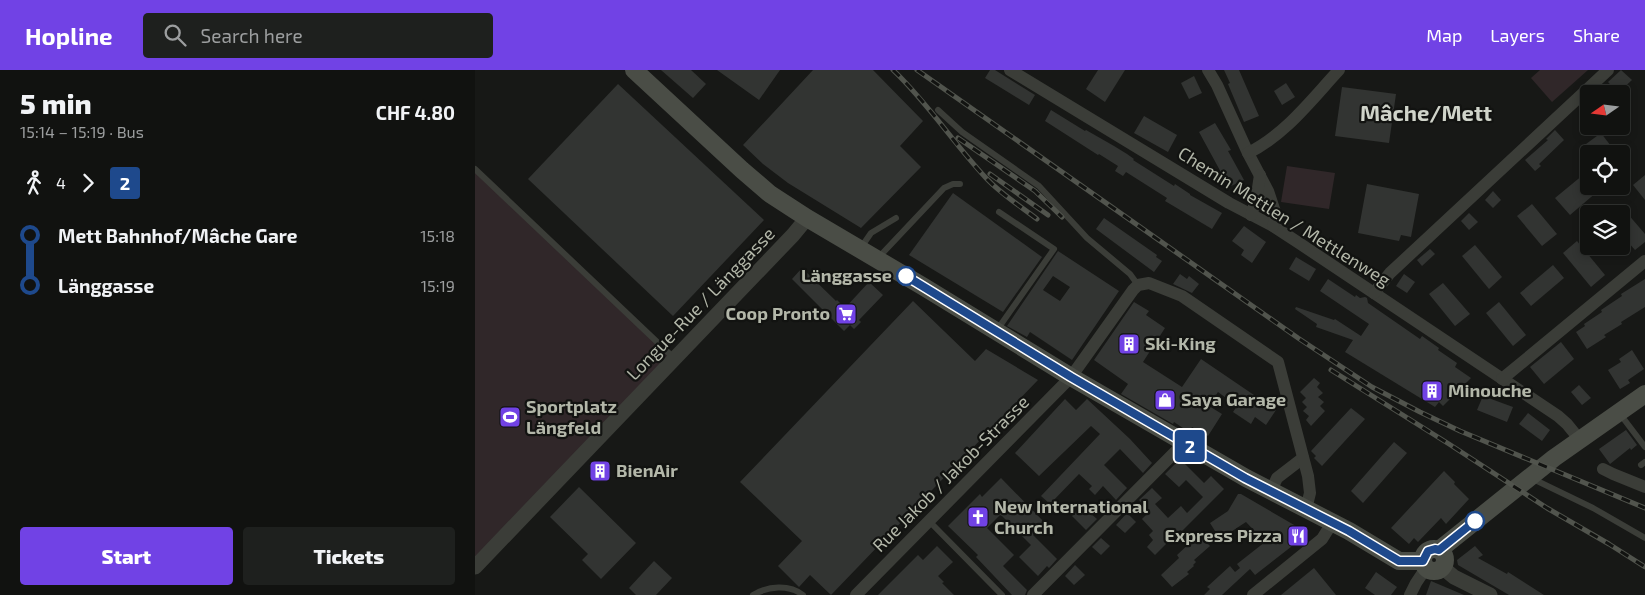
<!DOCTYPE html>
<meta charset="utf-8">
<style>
:root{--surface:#111210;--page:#1e201e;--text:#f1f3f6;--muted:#9c9e9f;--line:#303230;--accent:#7142e5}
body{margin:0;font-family:"Exo 2",sans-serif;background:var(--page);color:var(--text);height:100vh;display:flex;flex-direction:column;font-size:19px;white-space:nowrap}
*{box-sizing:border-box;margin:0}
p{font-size:16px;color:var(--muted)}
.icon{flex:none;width:28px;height:28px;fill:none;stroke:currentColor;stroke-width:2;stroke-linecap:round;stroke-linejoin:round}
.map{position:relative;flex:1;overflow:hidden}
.side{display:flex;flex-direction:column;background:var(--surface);width:475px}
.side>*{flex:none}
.badge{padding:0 10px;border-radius:4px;font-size:18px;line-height:32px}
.needle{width:32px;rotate:256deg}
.tools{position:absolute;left:1105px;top:15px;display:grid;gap:10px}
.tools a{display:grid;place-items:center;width:50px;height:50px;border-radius:5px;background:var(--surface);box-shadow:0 2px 8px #0003,0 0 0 1px var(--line);font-size:25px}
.map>.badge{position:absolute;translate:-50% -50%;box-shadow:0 0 0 2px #fff}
.legs{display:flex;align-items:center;gap:8px;height:55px;padding:0 20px;font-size:16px}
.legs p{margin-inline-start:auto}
.head{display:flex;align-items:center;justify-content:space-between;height:85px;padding:0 20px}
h1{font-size:28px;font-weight:800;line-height:38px}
.action{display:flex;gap:10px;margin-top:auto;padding:10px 20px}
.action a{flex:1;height:58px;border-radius:5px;background:var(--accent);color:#fff;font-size:20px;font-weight:800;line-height:58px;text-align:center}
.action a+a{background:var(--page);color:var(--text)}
ul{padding:0 20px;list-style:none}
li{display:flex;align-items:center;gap:18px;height:50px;font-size:19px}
li i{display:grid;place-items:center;width:8px;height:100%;margin:0 6px;background:currentColor}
li i::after{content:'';width:12px;height:12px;margin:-6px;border:4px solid;border-radius:50%;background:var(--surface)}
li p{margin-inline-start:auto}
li:first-child i{background:linear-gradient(#0000 50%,currentColor 0)}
li:last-child i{background:linear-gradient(currentColor 50%,#0000 0)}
header{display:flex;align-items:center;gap:30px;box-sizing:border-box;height:70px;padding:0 25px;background:var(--accent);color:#fff}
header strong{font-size:24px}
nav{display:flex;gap:28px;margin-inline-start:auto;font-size:18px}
.search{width:350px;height:45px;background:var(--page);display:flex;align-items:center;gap:12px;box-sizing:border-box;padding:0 18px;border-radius:5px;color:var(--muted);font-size:19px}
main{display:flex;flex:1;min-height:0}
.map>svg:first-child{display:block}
</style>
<header>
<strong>Hopline</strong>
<div class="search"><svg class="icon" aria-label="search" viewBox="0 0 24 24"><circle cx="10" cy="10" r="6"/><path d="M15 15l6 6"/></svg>Search here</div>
<nav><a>Map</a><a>Layers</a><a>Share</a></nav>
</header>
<main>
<section class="side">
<div class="head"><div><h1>5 min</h1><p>15:14 – 15:19 · Bus</p></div><b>CHF 4.80</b></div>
<div class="legs"><svg class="icon" aria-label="walk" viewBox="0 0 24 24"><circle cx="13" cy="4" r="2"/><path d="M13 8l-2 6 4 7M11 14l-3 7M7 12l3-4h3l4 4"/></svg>4<svg class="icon" aria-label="forward" viewBox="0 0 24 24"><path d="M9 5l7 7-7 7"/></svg><b class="badge" style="background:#1e498c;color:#fff">2</b></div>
<ul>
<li><i style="color:#1e498c"></i><b>Mett Bahnhof/Mâche Gare</b><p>15:18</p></li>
<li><i style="color:#1e498c"></i><b>Länggasse</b><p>15:19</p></li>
</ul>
<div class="action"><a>Start</a><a>Tickets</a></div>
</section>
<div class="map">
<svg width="1170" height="525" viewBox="0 0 1170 525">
<rect width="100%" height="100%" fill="#171816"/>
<!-- green -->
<g fill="#302729">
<path d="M1065 0H1113L1077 32 1056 8Z"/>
<path d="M812 96 860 103 854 139 806 132Z"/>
<path d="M0 99 199 288 0 497Z"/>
</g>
<!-- building -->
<g fill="#323432" fill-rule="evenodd">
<path d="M186 0H216L231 14 218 28Z"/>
<path d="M242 0H305L284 30Z"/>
<path d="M338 0H398L448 51 425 76 446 97 386 158 313 113 288 94 268 75Z"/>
<path d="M515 0H520L560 25 554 35 510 8Z"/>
<path d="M623 0H650L630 32 611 19Z"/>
<path d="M749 0H764L784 46 769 52 753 14 755 13Z"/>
<path d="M1146 0 1157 10 1143 23 1133 12Z"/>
<path d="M719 6 727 23 714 29 706 13Z"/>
<path d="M811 13 820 27 807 35 799 21Z"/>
<path d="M143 14 289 150 198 246 53 109Z"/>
<path d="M867 17 921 24 914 73 860 66Z"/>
<path d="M576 40 610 61 611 60 639 76 652 84 659 89 658 90 699 116 700 114 715 124V125L747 143 737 159 690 131 692 128 651 102 648 106 640 101 643 96 624 84 623 85 570 51Z"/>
<path d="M669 46 702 65 693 82 659 63Z"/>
<path d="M740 53 756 80 753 81 769 110 754 117 724 62Z"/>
<path d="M1080 60 1089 70 1064 94 1066 96 1060 101 1050 90 1073 70 1071 69Z"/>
<path d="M1126 63 1142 84H1119L1111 74Z"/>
<path d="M1114 100V116H1129L1095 145 1080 128Z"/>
<path d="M1170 105V130L1158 115Z"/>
<path d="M892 114 944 124 936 167 926 165 924 171 883 163Z"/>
<path d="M1018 121 1026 130 1018 138 1010 130Z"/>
<path d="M478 123 567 187 528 242 434 185Z"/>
<path d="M1057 134 1082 164 1067 176 1042 146Z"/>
<path d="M1146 136 1170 164V172L1160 180 1146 164Z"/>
<path d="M994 143 1003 152 994 160 986 151Z"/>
<path d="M629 148 682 185 681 187 687 191 679 202 621 159Z"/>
<path d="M769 156 791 172 777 193 766 185 769 180 757 171Z"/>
<path d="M1102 171 1130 205 1116 217 1088 183Z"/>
<path d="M1000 175 1027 207 1014 219 987 186Z"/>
<path d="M955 179 960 184 947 196 942 190Z"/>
<path d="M583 181 644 221 597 290 555 262 552 267 532 256ZM578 206 595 217 585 231 568 220Z"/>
<path d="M821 187 841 199 834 211 814 199Z"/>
<path d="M1078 195 1089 208 1056 236 1045 223Z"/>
<path d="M327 198 361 231 362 230 370 238 394 212 408 225 384 250 386 252 379 259 375 255 369 261 317 209Z"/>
<path d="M705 204 712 209 714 206 724 214 717 223 698 214Z"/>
<path d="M929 204 940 212 932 223 921 216Z"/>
<path d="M853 209 880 227 881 225 885 228 890 227 892 228 893 233 945 269 947 266 964 278 963 280 982 293 980 297 996 308 968 336 964 332 960 337 870 282 878 270 841 257 842 254 820 239 821 237 859 250 860 249 886 266 894 254 845 221Z"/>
<path d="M1170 209V237L1146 252 1147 254 1129 265 1131 267 1112 279 1101 262 1110 256 1109 254 1127 242 1126 240 1147 226 1146 224Z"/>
<path d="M968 213 995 244 980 256 954 224Z"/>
<path d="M438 231 500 291 511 279 563 310 356 525 335 505 324 517 303 496 327 471 265 412Z"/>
<path d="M659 232 674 241 671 245 690 258 668 292 707 317 726 289 801 340 791 355 780 347 776 354 758 342 762 336 743 322 734 336 747 344 733 366 717 357 714 362 699 352 698 354 646 324 653 314 619 290Z"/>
<path d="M1024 232 1051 265 1038 276 1011 243Z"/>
<path d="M1086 272 1099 289 1069 314 1055 297Z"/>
<path d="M1157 280 1169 299 1153 310 1155 313 1145 319 1133 300 1146 292 1144 289Z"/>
<path d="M839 308 845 313 842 317 848 323 843 327 849 332 845 336 850 341 836 356 831 350 834 346 828 341 832 337 827 332 831 328 825 322Z"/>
<path d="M1104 315 1116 328 1107 335 1096 322Z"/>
<path d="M1008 326 1038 337 1032 352 1002 340Z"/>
<path d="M590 329 601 340 612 329 655 369 677 393 668 403 645 379 629 395 652 418 641 430 628 416 620 425 614 419 617 416 604 404 575 434 566 426 625 364 616 356 564 406 540 383Z"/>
<path d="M876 338 890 349 847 396 839 388 841 386 836 381Z"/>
<path d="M1053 343 1075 360 1067 371 1044 354Z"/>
<path d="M1151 360 1162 375 1156 380 1155 378 1135 394 1124 379Z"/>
<path d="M919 372 932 383 888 433 876 421Z"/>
<path d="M705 389 729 413 736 406 749 419 707 461 705 460 680 485 672 477 678 470 674 465 678 461 667 449 675 441 664 430 677 418 687 428 680 434 693 448 706 436 712 443 728 427 711 410 704 417 690 404Z"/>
<path d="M969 401 980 412 979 414 994 429 971 454 966 448 943 472 939 468 934 474 916 458Z"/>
<path d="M526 408 570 453 558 465 582 489 574 498 572 496 563 506 544 487 556 475 527 446 525 445 512 458 539 485 528 496 552 520 550 525H537L501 487 503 485 473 456 505 424 507 427Z"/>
<path d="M104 417 161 473 126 509 107 490 113 484 75 447Z"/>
<path d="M763 424H766L833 463 825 476 821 473 780 505 775 499 747 525H729L735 519 732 517 755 496 760 502 765 498 762 494 790 472 771 452 745 469 735 453 753 441Z"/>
<path d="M607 436 622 449 611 460 597 446Z"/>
<path d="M652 443 661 452 650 463 641 455Z"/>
<path d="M722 462 735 476 719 490 721 492 718 495 719 496 712 502 714 504 697 517 686 505 704 488 702 485 716 472 713 468Z"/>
<path d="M626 468 635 476 626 485 617 477Z"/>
<path d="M462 476 478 492 463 506 469 512 467 513 479 525H403L443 485 448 490Z"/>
<path d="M1000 476 1008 485 1003 488 1032 504 1033 502 1069 525H1034L983 495 982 490Z"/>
<path d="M179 491 197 508 181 525H161L154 518Z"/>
<path d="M600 495 610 505 599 515 590 506Z"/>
<path d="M839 498 861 525H806Z"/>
<path d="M901 502 922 517 916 525H900L890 518Z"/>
<path d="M956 511 989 525H951Z"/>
</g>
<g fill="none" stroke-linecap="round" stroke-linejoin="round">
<!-- service -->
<g stroke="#3b3d38" stroke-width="6">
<path d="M463 40 487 62 564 116 612 168 655 204 663 215"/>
<path d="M0 99 199 288"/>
<path d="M385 179 396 163 421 148"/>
<path d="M403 188 469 118 478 114H485"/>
<path d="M522 260 579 179 524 142"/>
<path d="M1145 344 1170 377"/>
<path d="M1166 395 1170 392"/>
<path d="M1058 409 1118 438 1170 468"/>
<path d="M455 452 527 525"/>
<path d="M278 525C293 516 314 514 328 525"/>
</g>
<!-- minor -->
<g stroke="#3b3d38" stroke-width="12">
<path d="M535 0 754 133 798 156 824 173 1083 346 1092 354 1105 370"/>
<path d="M733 0 742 15 773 83 793 121 801 145 798 156"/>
<path d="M773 83C810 65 837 29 864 0"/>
<path d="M776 145 781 131 785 105"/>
<path d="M899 223 915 203 1133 0"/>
<path d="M1027 309 1170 191"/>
<path d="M1128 399 1138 404 1170 417"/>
<path d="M796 421 802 408 828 388"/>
<path d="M381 525 596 307 658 220 663 215 674 213 707 226 803 292 833 406 835 423 831 439"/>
<path d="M558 525 709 373"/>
<path d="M778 525 847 469 857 453"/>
<path d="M935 525 941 513 951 498"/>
</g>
<!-- tertiary -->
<g stroke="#3b3d38" stroke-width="15">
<path d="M0 497 318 165 332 148"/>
<path d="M967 497 979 507 1015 525"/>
</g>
<!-- secondary -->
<g stroke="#4a4d46" stroke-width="18">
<path d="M159 0 267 100 295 124 332 148 449 217 596 307 771 408 874 461 924 491H948"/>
<circle cx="959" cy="490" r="11"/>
<path d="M964 480 1079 388 1170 324"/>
</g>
<!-- rail casing -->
<g stroke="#51544d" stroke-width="5">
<g id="rail">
<path d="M418 0C453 33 479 74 511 108 526 124 545 136 562 149"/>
<path d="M442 0 823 268 897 317 945 342 985 361 1170 438"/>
<path d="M483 68 560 121 587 147"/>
<path d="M515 104 573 145"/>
<path d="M856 300 974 374 1072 438 1134 474 1170 497"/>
</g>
</g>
<!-- rail -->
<use href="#rail" stroke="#121311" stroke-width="3" stroke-dasharray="9" stroke-linecap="butt"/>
</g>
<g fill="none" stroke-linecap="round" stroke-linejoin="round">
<!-- line-1 casing -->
<g stroke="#fff" stroke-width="11">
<path id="line-1" d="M431 206 596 307 770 408 874 461 924 491H948L953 481 960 479 964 480 1000 451"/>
</g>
<!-- line-1 -->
<use href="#line-1" stroke="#1e498c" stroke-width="8"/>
</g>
<!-- icons -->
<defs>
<g id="supermarket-square" transform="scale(1.125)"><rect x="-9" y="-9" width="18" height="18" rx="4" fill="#7142e5" stroke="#121311"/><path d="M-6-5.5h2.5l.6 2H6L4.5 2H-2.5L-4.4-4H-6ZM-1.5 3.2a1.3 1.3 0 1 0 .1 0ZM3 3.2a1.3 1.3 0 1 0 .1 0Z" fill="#fff"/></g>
<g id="building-square" transform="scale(1.125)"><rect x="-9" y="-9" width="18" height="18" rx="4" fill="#7142e5" stroke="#121311"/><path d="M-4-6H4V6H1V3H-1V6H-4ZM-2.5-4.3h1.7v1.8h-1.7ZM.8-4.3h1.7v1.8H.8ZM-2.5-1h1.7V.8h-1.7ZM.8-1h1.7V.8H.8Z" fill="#fff"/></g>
<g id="shop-square" transform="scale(1.125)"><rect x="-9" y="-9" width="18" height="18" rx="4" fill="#7142e5" stroke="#121311"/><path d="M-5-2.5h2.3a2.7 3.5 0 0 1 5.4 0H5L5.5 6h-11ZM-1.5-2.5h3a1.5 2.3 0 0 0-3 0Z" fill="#fff"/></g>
<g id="stadium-square" transform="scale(1.125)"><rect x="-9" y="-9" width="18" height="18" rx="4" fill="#7142e5" stroke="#121311"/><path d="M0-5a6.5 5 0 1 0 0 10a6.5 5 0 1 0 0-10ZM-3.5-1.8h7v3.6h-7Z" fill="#fff"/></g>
<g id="church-square" transform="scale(1.125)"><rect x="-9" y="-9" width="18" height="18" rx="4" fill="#7142e5" stroke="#121311"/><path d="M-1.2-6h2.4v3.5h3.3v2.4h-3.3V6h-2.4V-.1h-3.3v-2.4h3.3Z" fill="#fff"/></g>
<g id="restaurant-square" transform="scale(1.125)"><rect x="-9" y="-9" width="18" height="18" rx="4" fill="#7142e5" stroke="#121311"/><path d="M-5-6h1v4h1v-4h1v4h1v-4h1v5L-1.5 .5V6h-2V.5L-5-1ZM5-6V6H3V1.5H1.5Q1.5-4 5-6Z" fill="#fff"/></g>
</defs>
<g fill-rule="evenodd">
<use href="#supermarket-square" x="371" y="244"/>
<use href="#building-square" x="654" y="274"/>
<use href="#building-square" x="957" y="321"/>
<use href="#shop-square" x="690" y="330"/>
<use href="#stadium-square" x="35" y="347"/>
<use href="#building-square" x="125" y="401"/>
<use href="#church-square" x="503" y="447"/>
<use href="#restaurant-square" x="823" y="466"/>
</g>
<!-- markers -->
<g fill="#fff" stroke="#1e498c" stroke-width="2.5">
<circle cx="431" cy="206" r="9"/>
<circle cx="1000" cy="451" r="9"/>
</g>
<g text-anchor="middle" stroke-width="4.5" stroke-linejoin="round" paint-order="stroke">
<!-- street labels -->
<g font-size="18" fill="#b3b7a9" stroke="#121311">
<text transform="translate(809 147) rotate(32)" y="6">Chemin Mettlen / Mettlenweg</text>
<text transform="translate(226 234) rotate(-46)" y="6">Longue-Rue / Länggasse</text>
<text transform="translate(476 404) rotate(-45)" y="6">Rue Jakob / Jakob-Strasse</text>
</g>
<!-- stop labels -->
<g font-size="18" font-weight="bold" fill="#b3b7a9" stroke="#121311" text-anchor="end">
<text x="417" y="212">Länggasse</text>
</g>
<!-- poi labels -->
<g font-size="18" font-weight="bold" fill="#b3b7a9" stroke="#121311" text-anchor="start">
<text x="355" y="250" text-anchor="end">Coop Pronto</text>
<text x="670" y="280">Ski-King</text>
<text x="973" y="327">Minouche</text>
<text x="706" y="336">Saya Garage</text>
<text x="51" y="343">Sportplatz<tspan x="51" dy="21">Längfeld</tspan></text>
<text x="141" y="407">BienAir</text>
<text x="519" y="443">New International<tspan x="519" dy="21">Church</tspan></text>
<text x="807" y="472" text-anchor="end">Express Pizza</text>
</g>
<!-- district labels -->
<g font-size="22" font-weight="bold" fill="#d0d4ca" stroke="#121311">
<text x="951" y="51">Mâche/Mett</text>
</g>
</g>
</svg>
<div class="tools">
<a><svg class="needle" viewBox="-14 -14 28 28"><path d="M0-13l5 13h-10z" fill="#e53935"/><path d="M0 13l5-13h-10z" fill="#9c9e9f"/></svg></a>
<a><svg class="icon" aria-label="locate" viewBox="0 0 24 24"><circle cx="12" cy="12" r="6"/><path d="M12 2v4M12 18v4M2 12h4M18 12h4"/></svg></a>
<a><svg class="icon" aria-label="layers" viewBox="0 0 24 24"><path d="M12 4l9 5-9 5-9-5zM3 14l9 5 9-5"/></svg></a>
</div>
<b class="badge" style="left:715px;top:376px;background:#1e498c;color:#fff">2</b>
</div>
</main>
